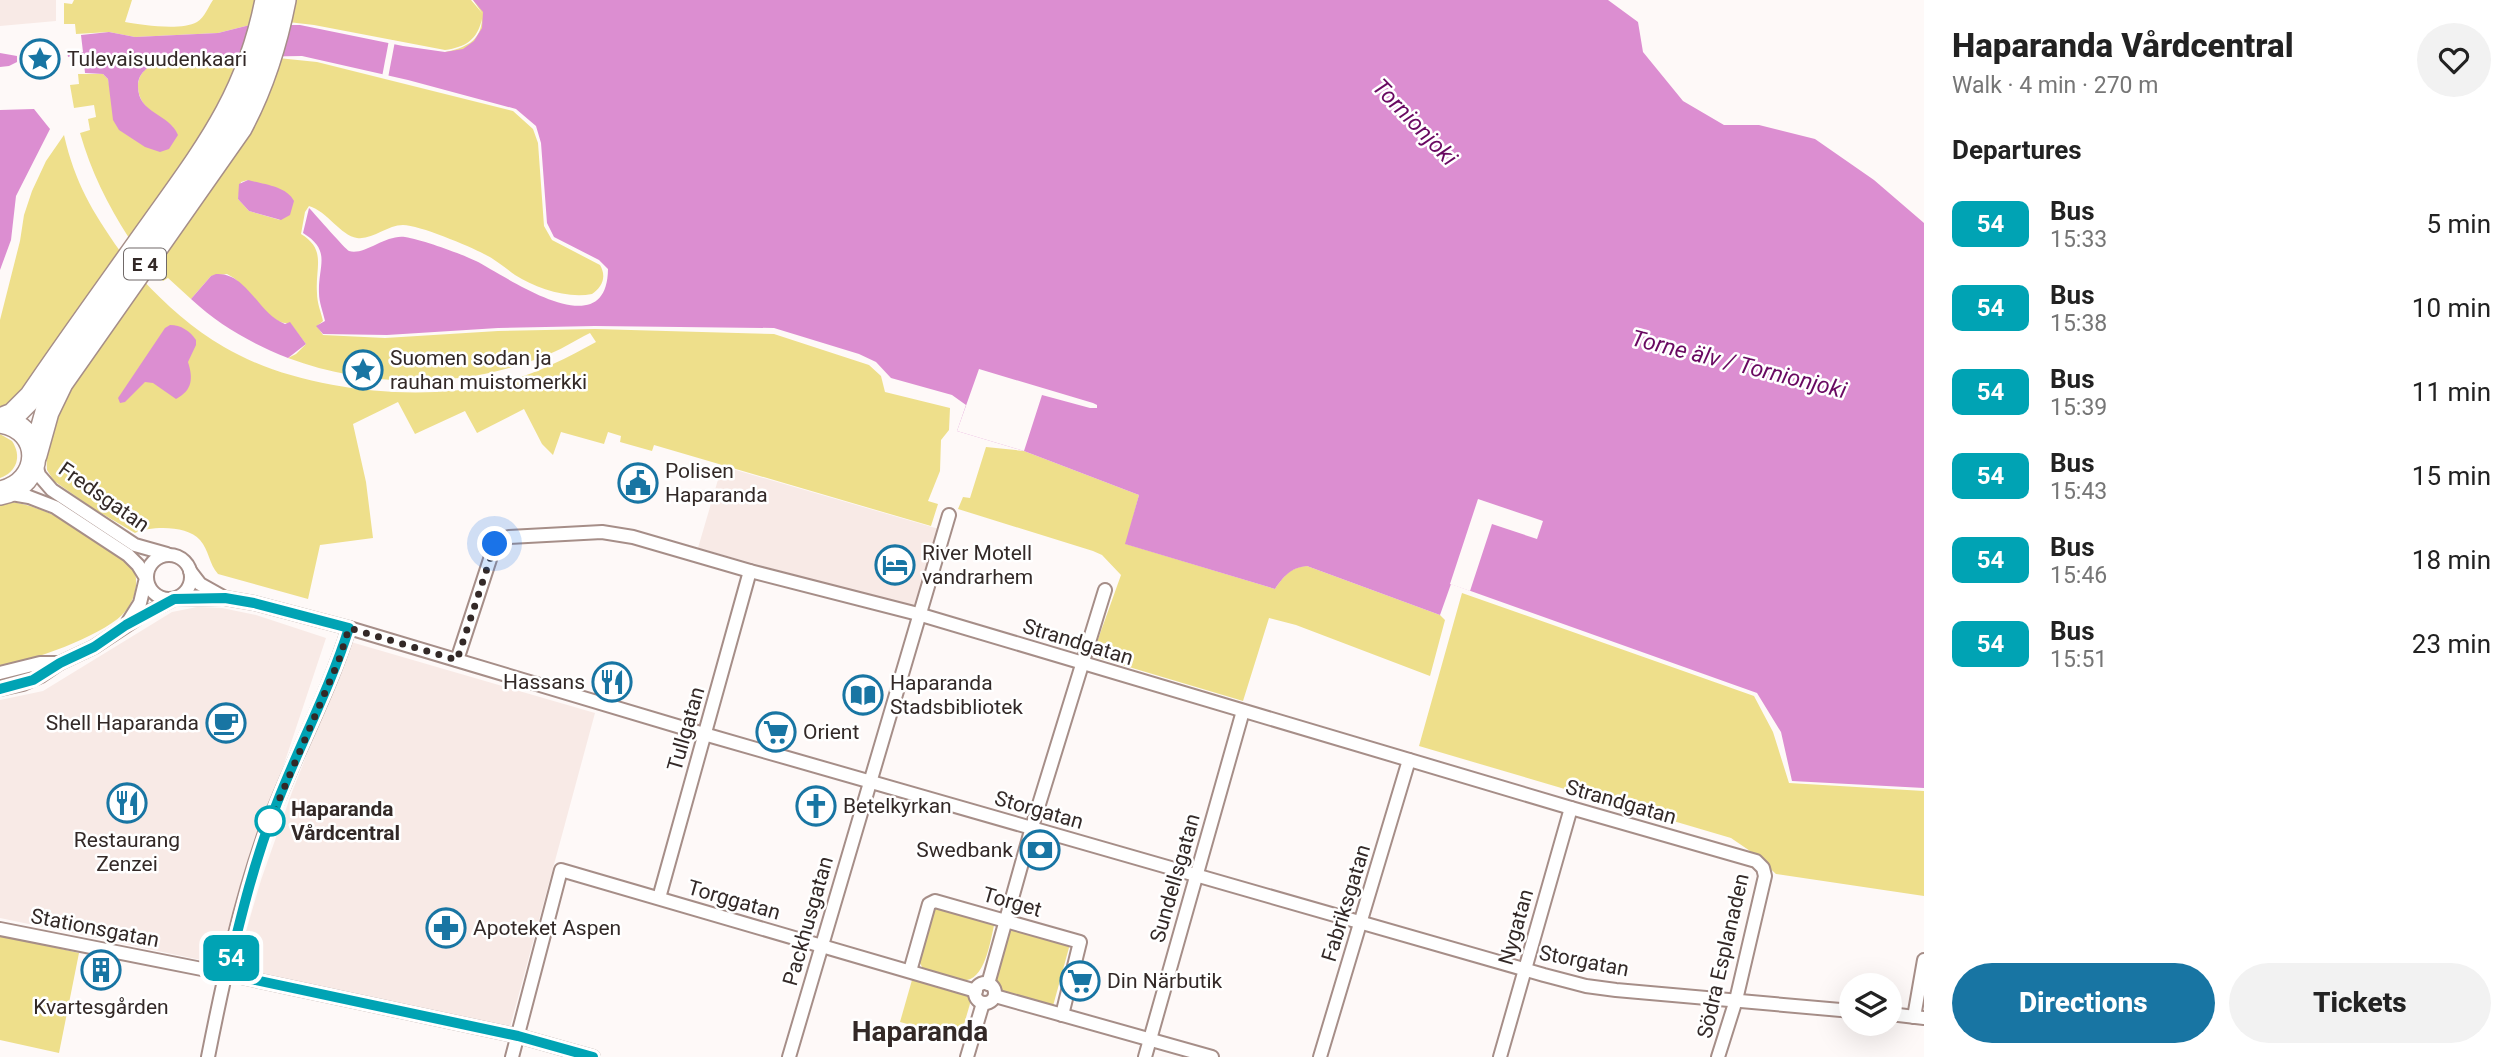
<!DOCTYPE html>
<meta charset="utf-8">
<style>
:root{--surface:#fff;--page:#f2f2f2;--text:#222;--muted:#767676;--accent:#1875a3}
body{margin:0;font-family:Roboto,sans-serif;background:var(--page);color:var(--text);height:100vh;display:flex;flex-direction:column;font-size:26px;white-space:nowrap}
*{box-sizing:border-box;margin:0}
p{font-size:23px;color:var(--muted)}
.icon{flex:none;width:38px;height:38px;fill:none;stroke:currentColor;stroke-width:2;stroke-linecap:round;stroke-linejoin:round}
.map{position:relative;flex:1;overflow:hidden}
.panel{display:flex;flex-direction:column;background:var(--surface);width:595px}
.panel>*{flex:none}
.badge{padding:0 14px;border-radius:10px;font-size:24px;line-height:46px}
.controls{position:absolute;left:1839px;top:973px;display:grid;gap:14px}
.controls a{display:grid;place-items:center;width:63px;height:63px;border-radius:50%;background:var(--surface);box-shadow:0 7px 28px #0002;font-size:35px}
.you{position:absolute;width:35px;height:35px;margin:-18px;border:5px solid #fff;border-radius:50%;background:#1a73e8;box-shadow:0 0 0 10px #1a73e833}
.map>.badge{position:absolute;translate:-50% -50%;box-shadow:0 0 0 4px #fff}
h2{padding:0 28px;font-size:26px;line-height:63px}
.round{display:grid;place-items:center;flex:none;width:74px;height:74px;border-radius:37px;background:var(--page)}
.headline{display:flex;align-items:center;justify-content:space-between;height:119px;padding:0 28px}
h1{font-size:33px;font-weight:800;line-height:52px}
.action{display:flex;gap:14px;margin-top:auto;padding:14px 28px}
.action a{flex:1;height:80px;border-radius:42px;background:var(--accent);color:#fff;font-size:28px;font-weight:800;line-height:80px;text-align:center}
.action a+a{background:var(--page);color:var(--text)}
ul{padding:0;list-style:none}
li{display:flex;align-items:center;gap:21px;height:84px;padding:0 28px}
li div{flex:1}
li b{display:block;font-size:26px}
li em{font-style:normal}
li .badge{min-width:77px;font-weight:700;text-align:center}
main{display:flex;flex:1;min-height:0}
.map>svg:first-child{display:block}
</style>
<main>
<div class="map">
<svg width="1924" height="1057" viewBox="0 0 1924 1057">
<rect width="100%" height="100%" fill="#fef9f8"/>
<!-- built -->
<g fill="#f8eae6">
<path d="M0 0H56V21L0 26Z"/>
<path d="M722 466 946 531 919 609 698 548Z"/>
<path d="M197 607 222 608 256 615 326 638 249 869 220 964 0 918V700L43 691 172 612Z"/>
<path d="M351 642 595 713 510 1027 235 969 261 880 292 792Z"/>
</g>
<!-- green -->
<g fill="#eedf8b" fill-rule="evenodd">
<path d="M74 0H132L125 22C142 25 181 31 197 22 205 17 208 7 213 0H256L250 25 218 33 135 37 109 32 76 34 75 24H64V3L72 4Z"/>
<path d="M292 0H471L482 13 473 0 617 51 445 52C464 48 481 42 482 19 477 40 466 47 445 50L314 25 288 22Z"/>
<path d="M240 57 207 126 129 238C107 204 91 171 80 133L90 130 88 119 96 117 94 105 74 108 70 85 79 84 78 74H103L108 79 110 89 175 128C159 117 138 108 138 86 138 78 142 71 149 67Z"/>
<path d="M278 58 317 62 513 111 533 129 538 143 544 226 552 240 600 265C607 277 602 287 592 294 567 299 536 288 515 275 505 268 495 259 484 254 469 246 419 225 403 225 387 225 373 240 357 238 341 236 327 211 309 206L305 212 301 234C327 250 315 267 317 293 317 303 321 312 323 321L317 326 323 335 385 338 498 331 595 329 774 334 869 365 881 376 885 392 950 408 949 430 941 440 940 471 928 501 938 504 931 526 654 445 652 451 620 442 621 436 608 432 604 444 561 432 553 455 542 444 524 409 477 433 465 411 415 434 398 402 353 424 366 482 373 538 320 545 308 599 218 574C209 564 209 550 200 540 187 525 151 526 135 533L94 509 54 481 47 470 46 452 60 400 142 279C166 305 193 329 224 347 297 390 411 402 493 385 530 377 563 360 596 342L590 333C574 341 559 351 542 357 462 389 369 388 288 358L296 354 306 344 290 323C271 327 248 289 234 278L227 274 211 276 191 299 168 278 163 281 151 268ZM248 180 251 183 280 220 249 211 238 199 241 182Z"/>
<path d="M64 135C75 183 92 211 120 251L30 382 13 403 0 411V320L20 241 24 215 32 191 46 161Z"/>
<path d="M0 434 12 441C22 456 17 472 0 478Z"/>
<path d="M986 447 1024 451 1139 495 1126 544 1275 589C1284 576 1290 567 1307 566L1440 615 1445 620 1430 676 1296 625 1269 618 1243 701 1092 656 1121 575 1102 555 1093 551 958 509 963 497 970 498Z"/>
<path d="M0 501C32 502 62 518 89 535 103 545 127 554 134 571 140 584 133 605 122 615 99 637 32 661 0 666Z"/>
<path d="M1462 593 1754 696 1773 732 1789 783 1924 791V896L1776 874 1753 853 1731 838 1419 746Z"/>
<path d="M936 906 995 921C991 937 986 977 967 980 958 981 934 972 924 970L918 960 932 912Z"/>
<path d="M1011 927 1070 944 1053 1006 1002 991 994 975Z"/>
<path d="M0 935 79 953 59 1053 0 1040Z"/>
<path d="M912 980 972 997 960 1038 900 1022Z"/>
</g>
<!-- water -->
<g fill="#dc8ed1">
<path d="M473 0H1608L1638 22 1643 52 1683 101 1724 125H1759L1815 139 1874 180 1924 223V788L1792 781 1781 732 1757 693 1451 584 1440 615 1307 566C1290 568 1284 576 1275 589L1125 544 1139 495 1024 451 957 431 966 405 952 395 891 378 876 362 859 354 774 328 595 326 498 328 387 335 323 334 316 326 325 321C323 312 319 302 319 293 318 265 332 251 303 233L309 208C316 215 345 249 349 251 364 256 386 234 405 237 423 240 459 253 476 261 506 276 607 349 608 269L599 260 554 237 547 223 541 143 536 126 516 109 408 80 302 56 240 57 149 67C143 71 138 77 138 85 137 114 169 113 178 135L169 149 160 152 145 147 119 130 113 120 108 79 103 74 85 73 83 53 68 57 67 51 83 52 81 35 109 32 135 37 218 33 250 25H300L403 46 445 52 463 49 474 41 482 28 483 12Z"/>
<path d="M0 53 17 56V62L9 66 0 67Z"/>
<path d="M34 109 50 129 16 196 11 240 0 270V110Z"/>
<path d="M248 180C262 184 287 186 294 201L290 215 281 220 249 211 238 199 239 184Z"/>
<path d="M216 274C247 272 258 314 285 324L290 322 306 344 288 358C251 343 220 326 191 299L211 276Z"/>
<path d="M170 325C181 325 190 331 196 340V345L188 362C193 378 193 390 176 399L153 383 145 382 125 402 120 403 118 398 165 328Z"/>
</g>
<!-- pier -->
<g fill="#fef9f8">
<path d="M389 40 395 41 388 78 382 77Z"/>
<path d="M979 369 1093 403 1097 405V408H1090L1042 395 1024 451 957 431Z"/>
<path d="M1478 499 1543 521 1537 539 1492 524 1470 591 1450 584Z"/>
</g>
<g fill="none" stroke-linecap="round" stroke-linejoin="round">
<!-- street casing -->
<g stroke="#a68e88" stroke-width="16">
<g id="street">
<path d="M35 461 39 475 52 490 135 545 167 554"/>
<path d="M6 493 29 497 55 507 128 555 138 565 146 578 140 603 128 622"/>
<circle cx="169" cy="577" r="22"/>
<path d="M190 571 200 584 225 598 254 603 349 628 704 734 1544 975 1586 986 1616 990 1852 1011"/>
<path d="M457 660 495 544 509 537 602 532 633 537 750 571 918 614 1571 808 1756 861 1763 868 1765 876 1736 1000 1718 1057"/>
<path d="M0 673 40 663H60"/>
<path d="M0 689 23 684 41 676 60 663 94 647 141 616 174 599 222 598"/>
<path d="M659 898 750 571"/>
<path d="M0 929 227 974 518 1036 593 1057"/>
<path d="M910 971 929 904 935 901 1080 942 1062 1015"/>
<circle cx="985" cy="993" r="10"/>
<path d="M988 984 1032 827 1105 590"/>
<path d="M995 996 1212 1057"/>
<path d="M1890 1014 1924 1018"/>
<path d="M1914 1017 1924 960"/>
<path d="M208 1057C223 981 240 903 266 830 291 762 327 698 349 628"/>
<path d="M512 1057 561 870 976 991"/>
<path d="M789 1057 949 515"/>
<path d="M967 1057 983 1003"/>
<path d="M1145 1057 1243 711"/>
<path d="M1320 1057 1409 760"/>
<path d="M1500 1057 1571 808"/>
</g>
</g>
<!-- highway casing -->
<g stroke="#a68e88" stroke-width="26">
<g id="highway">
<path d="M0 420 13 415 31 397C69 341 109 286 148 231 204 152 248 98 267 0"/>
<path d="M0 421C46 428 44 484 0 493"/>
<path d="M35 455 47 412 61 383 240 128C262 87 275 46 284 0"/>
</g>
</g>
<!-- street -->
<use href="#street" stroke="#fff" stroke-width="12"/>
<!-- highway -->
<use href="#highway" stroke="#fff" stroke-width="23"/>
</g>
<g fill="none" stroke-linecap="round" stroke-linejoin="round">
<!-- line casing -->
<g stroke="#fff" stroke-width="16">
<path id="line" d="M0 689 33 680 60 663 94 647 126 625 174 599 225 598 254 603 349 628C330 688 300 744 277 803 255 858 241 916 227 974L518 1036 593 1057"/>
</g>
<!-- line -->
<use href="#line" stroke="#00a3b4" stroke-width="10"/>
<!-- walk -->
<path stroke="#332927" stroke-width="7" stroke-dasharray="0 12.6" d="M270 821 339 660 349 628 457 660 495 544"/>
</g>
<!-- icons -->
<defs>
<g id="sight-ring" transform="scale(2.0125)"><circle r="9.5" fill="#fff" stroke="#1875a3" stroke-width="1.5"/><path d="M0-6L1.8-2.2L6-1.7L2.9 1.2L3.7 5.4L0 3.3L-3.7 5.4L-2.9 1.2L-6-1.7L-1.8-2.2Z" fill="#1875a3"/></g>
<g id="civic-ring" transform="scale(2.0125)"><circle r="9.5" fill="#fff" stroke="#1875a3" stroke-width="1.5"/><path d="M-.6-6.5H3V-4.5H.6V-3L4-1V1h2V6H-6V1h2V-1L-.6-3ZM-1.2 2.5V6h2.4V2.5Z" fill="#1875a3"/></g>
<g id="hotel-ring" transform="scale(2.0125)"><circle r="9.5" fill="#fff" stroke="#1875a3" stroke-width="1.5"/><path d="M-6-4.5h1.5V1H6V5H4.5V3h-9V5H-6ZM-4 0a1.8 1.8 0 1 1 3.6 0ZM.5 0V-2.5h3Q6-2.5 6 0Z" fill="#1875a3"/></g>
<g id="restaurant-ring" transform="scale(2.0125)"><circle r="9.5" fill="#fff" stroke="#1875a3" stroke-width="1.5"/><path d="M-5-6h1v4h1v-4h1v4h1v-4h1v5L-1.5 .5V6h-2V.5L-5-1ZM5-6V6H3V1.5H1.5Q1.5-4 5-6Z" fill="#1875a3"/></g>
<g id="library-ring" transform="scale(2.0125)"><circle r="9.5" fill="#fff" stroke="#1875a3" stroke-width="1.5"/><path d="M-6-4Q-3-5.5-.7-3.5V5Q-3 3-6 4ZM6-4Q3-5.5 .7-3.5V5Q3 3 6 4Z" fill="#1875a3"/></g>
<g id="cafe-ring" transform="scale(2.0125)"><circle r="9.5" fill="#fff" stroke="#1875a3" stroke-width="1.5"/><path d="M-5.5-4.5H6V0H3Q3 3.5 0 3.5H-2.5Q-5.5 3.5-5.5 0ZM3-3.2v2h1.7v-2ZM-6 4.5H4V6H-6Z" fill="#1875a3"/></g>
<g id="supermarket-ring" transform="scale(2.0125)"><circle r="9.5" fill="#fff" stroke="#1875a3" stroke-width="1.5"/><path d="M-6-5.5h2.5l.6 2H6L4.5 2H-2.5L-4.4-4H-6ZM-1.5 3.2a1.3 1.3 0 1 0 .1 0ZM3 3.2a1.3 1.3 0 1 0 .1 0Z" fill="#1875a3"/></g>
<g id="church-ring" transform="scale(2.0125)"><circle r="9.5" fill="#fff" stroke="#1875a3" stroke-width="1.5"/><path d="M-1.2-6h2.4v3.5h3.3v2.4h-3.3V6h-2.4V-.1h-3.3v-2.4h3.3Z" fill="#1875a3"/></g>
<g id="bank-ring" transform="scale(2.0125)"><circle r="9.5" fill="#fff" stroke="#1875a3" stroke-width="1.5"/><path d="M-6-4H6V4H-6ZM0-2.3a2.3 2.3 0 1 0 0 4.6a2.3 2.3 0 1 0 0-4.6Z" fill="#1875a3"/></g>
<g id="pharmacy-ring" transform="scale(2.0125)"><circle r="9.5" fill="#fff" stroke="#1875a3" stroke-width="1.5"/><path d="M-2-6h4v4h4v4h-4v4h-4v-4h-4v-4h4Z" fill="#1875a3"/></g>
<g id="building-ring" transform="scale(2.0125)"><circle r="9.5" fill="#fff" stroke="#1875a3" stroke-width="1.5"/><path d="M-4-6H4V6H1V3H-1V6H-4ZM-2.5-4.3h1.7v1.8h-1.7ZM.8-4.3h1.7v1.8H.8ZM-2.5-1h1.7V.8h-1.7ZM.8-1h1.7V.8H.8Z" fill="#1875a3"/></g>
</defs>
<g fill-rule="evenodd">
<use href="#sight-ring" x="40" y="59"/>
<use href="#sight-ring" x="363" y="370"/>
<use href="#civic-ring" x="638" y="483"/>
<use href="#hotel-ring" x="895" y="565"/>
<use href="#restaurant-ring" x="612" y="682"/>
<use href="#library-ring" x="863" y="695"/>
<use href="#cafe-ring" x="226" y="723"/>
<use href="#supermarket-ring" x="776" y="732"/>
<use href="#restaurant-ring" x="127" y="803"/>
<use href="#church-ring" x="816" y="806"/>
<use href="#bank-ring" x="1040" y="850"/>
<use href="#pharmacy-ring" x="446" y="928"/>
<use href="#building-ring" x="101" y="970"/>
<use href="#supermarket-ring" x="1080" y="981"/>
</g>
<!-- markers -->
<circle fill="#fff" stroke="#00a3b4" stroke-width="3.5" cx="270" cy="821" r="14"/>
<g text-anchor="middle" stroke-width="5" stroke-linejoin="round" paint-order="stroke">
<!-- shield labels -->
<rect fill="#fff" stroke="#706968" stroke-width="2" x="124" y="248.5" width="42" height="31" rx="5"/>
<g font-size="19" font-weight="bold" fill="#332927">
<text x="145" y="271">E 4</text>
</g>
<!-- poi labels -->
<g font-size="21" fill="#332927" stroke="#fff" text-anchor="start">
<text x="67" y="66">Tulevaisuudenkaari</text>
<text x="390" y="365">Suomen sodan ja<tspan x="390" dy="24">rauhan muistomerkki</tspan></text>
<text x="665" y="478">Polisen<tspan x="665" dy="24">Haparanda</tspan></text>
<text x="922" y="560">River Motell<tspan x="922" dy="24">vandrarhem</tspan></text>
<text x="585" y="689" text-anchor="end">Hassans</text>
<text x="890" y="690">Haparanda<tspan x="890" dy="24">Stadsbibliotek</tspan></text>
<text x="199" y="730" text-anchor="end">Shell Haparanda</text>
<text x="803" y="739">Orient</text>
<text x="843" y="813">Betelkyrkan</text>
<text x="127" y="847" text-anchor="middle">Restaurang<tspan x="127" dy="24">Zenzei</tspan></text>
<text x="1013" y="857" text-anchor="end">Swedbank</text>
<text x="473" y="935">Apoteket Aspen</text>
<text x="1107" y="988">Din Närbutik</text>
<text x="101" y="1014" text-anchor="middle">Kvartesgården</text>
</g>
<!-- street labels -->
<g font-size="21" fill="#332927" stroke="#fff">
<text transform="translate(104 497) rotate(35)" y="7">Fredsgatan</text>
<text transform="translate(1078 642) rotate(17)" y="7">Strandgatan</text>
<text transform="translate(686 729) rotate(-74)" y="7">Tullgatan</text>
<text transform="translate(1621 802) rotate(16)" y="7">Strandgatan</text>
<text transform="translate(1039 810) rotate(16)" y="7">Storgatan</text>
<text transform="translate(1175 878) rotate(-74)" y="7">Sundellsgatan</text>
<text transform="translate(734 900) rotate(16)" y="7">Torggatan</text>
<text transform="translate(1012 902) rotate(16)" y="7">Torget</text>
<text transform="translate(1346 903) rotate(-73)" y="7">Fabriksgatan</text>
<text transform="translate(808 921) rotate(-74)" y="7">Packhusgatan</text>
<text transform="translate(1516 927) rotate(-74)" y="7">Nygatan</text>
<text transform="translate(95 928) rotate(11)" y="7">Stationsgatan</text>
<text transform="translate(1723 956) rotate(-77)" y="7">Södra Esplanaden</text>
<text transform="translate(1584 961) rotate(11)" y="7">Storgatan</text>
</g>
<!-- stop labels -->
<g font-size="21" font-weight="bold" fill="#332927" stroke="#fff" text-anchor="start">
<text x="291" y="816">Haparanda<tspan x="291" dy="24">Vårdcentral</tspan></text>
</g>
<!-- water labels -->
<g font-size="23" font-style="italic" fill="#690961" stroke="#fff">
<text transform="translate(1415 122) rotate(46)" y="8">Tornionjoki</text>
<text transform="translate(1739 364) rotate(14)" y="8">Torne älv / Tornionjoki</text>
</g>
<!-- district labels -->
<g font-size="28" font-weight="bold" fill="#332927" stroke="#fff">
<text x="920" y="1041">Haparanda</text>
</g>
</g>
</svg>
<div class="controls">
<a><svg class="icon" aria-label="layers" viewBox="0 0 24 24"><path d="M12 4l9 5-9 5-9-5zM3 14l9 5 9-5"/></svg></a>
</div>
<div class="you" style="left:495px;top:544px"></div>
<b class="badge" style="left:231px;top:958px;background:#00a3b4;color:#fff">54</b>
</div>
<section class="panel">
<div class="headline"><div><h1>Haparanda Vårdcentral</h1><p>Walk · 4 min · 270 m</p></div><a class="round"><svg class="icon" aria-label="heart" viewBox="0 0 24 24"><path d="M12 20l-8-8c-3-5 5-10 8-4 3-6 11-1 8 4z"/></svg></a></div>
<h2>Departures</h2>
<ul>
<li><span class="badge" style="background:#00a3b4;color:#fff">54</span><div><b>Bus</b><p>15:33</p></div><em>5 min</em></li>
<li><span class="badge" style="background:#00a3b4;color:#fff">54</span><div><b>Bus</b><p>15:38</p></div><em>10 min</em></li>
<li><span class="badge" style="background:#00a3b4;color:#fff">54</span><div><b>Bus</b><p>15:39</p></div><em>11 min</em></li>
<li><span class="badge" style="background:#00a3b4;color:#fff">54</span><div><b>Bus</b><p>15:43</p></div><em>15 min</em></li>
<li><span class="badge" style="background:#00a3b4;color:#fff">54</span><div><b>Bus</b><p>15:46</p></div><em>18 min</em></li>
<li><span class="badge" style="background:#00a3b4;color:#fff">54</span><div><b>Bus</b><p>15:51</p></div><em>23 min</em></li>
</ul>
<div class="action"><a>Directions</a><a>Tickets</a></div>
</section>
</main>
